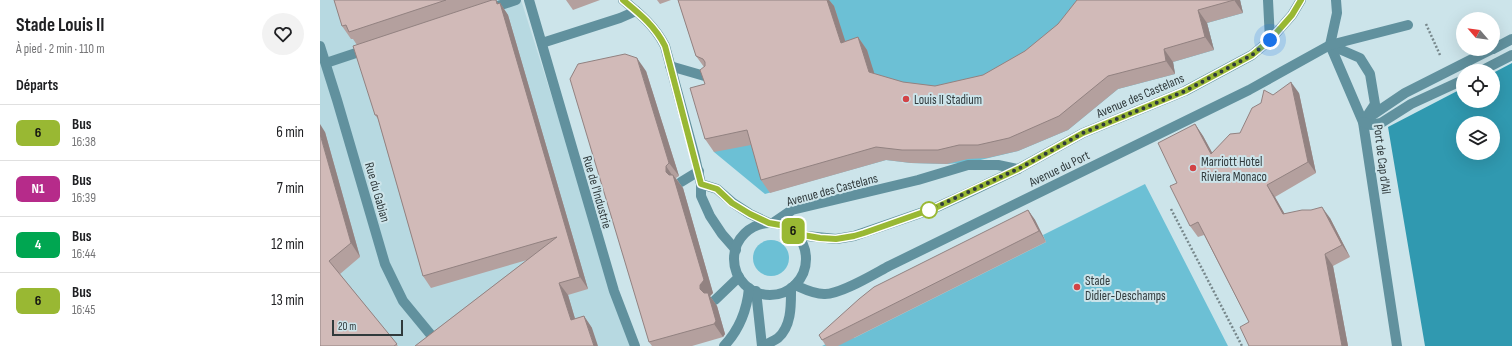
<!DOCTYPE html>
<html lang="fr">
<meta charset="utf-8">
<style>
:root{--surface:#fff;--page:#f2f2f2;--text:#202124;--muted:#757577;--line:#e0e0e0}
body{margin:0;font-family:"Sofia Sans Condensed",sans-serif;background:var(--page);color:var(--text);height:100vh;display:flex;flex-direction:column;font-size:15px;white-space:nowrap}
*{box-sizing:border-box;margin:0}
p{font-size:13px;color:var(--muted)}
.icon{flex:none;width:22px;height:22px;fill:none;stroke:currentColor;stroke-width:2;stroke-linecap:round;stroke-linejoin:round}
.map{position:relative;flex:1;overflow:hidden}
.side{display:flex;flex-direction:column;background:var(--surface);width:320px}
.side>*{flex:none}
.badge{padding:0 8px;border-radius:6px;font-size:14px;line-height:26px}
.needle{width:26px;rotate:298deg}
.tools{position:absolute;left:1136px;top:12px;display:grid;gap:8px}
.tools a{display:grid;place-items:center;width:44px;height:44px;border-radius:50%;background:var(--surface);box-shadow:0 4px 16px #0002;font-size:20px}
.scale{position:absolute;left:12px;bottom:10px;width:71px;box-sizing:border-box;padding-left:4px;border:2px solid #303a3c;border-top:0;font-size:11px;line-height:14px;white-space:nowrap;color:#303a3c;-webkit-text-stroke:3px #cce4ea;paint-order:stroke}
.you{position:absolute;width:20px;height:20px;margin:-10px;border:3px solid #fff;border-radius:50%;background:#1a73e8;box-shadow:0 0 0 6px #1a73e833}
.map>.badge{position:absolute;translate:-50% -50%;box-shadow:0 0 0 2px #fff}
h2{padding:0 16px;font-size:15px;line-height:36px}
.round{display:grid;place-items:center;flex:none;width:42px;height:42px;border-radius:21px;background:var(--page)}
.overview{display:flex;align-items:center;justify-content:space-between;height:68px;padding:0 16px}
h1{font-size:19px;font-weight:700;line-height:30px}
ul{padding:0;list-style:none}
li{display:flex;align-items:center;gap:12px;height:56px;padding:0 16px;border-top:1px solid var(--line)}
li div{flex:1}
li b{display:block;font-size:15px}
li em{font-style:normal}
li .badge{min-width:44px;font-weight:700;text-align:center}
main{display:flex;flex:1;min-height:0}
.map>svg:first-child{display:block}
</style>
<main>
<section class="side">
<div class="overview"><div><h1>Stade Louis II</h1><p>À pied · 2 min · 110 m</p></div><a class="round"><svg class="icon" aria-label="heart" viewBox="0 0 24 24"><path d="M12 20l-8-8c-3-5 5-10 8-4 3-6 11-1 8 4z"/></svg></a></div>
<h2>Départs</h2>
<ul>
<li><span class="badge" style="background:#99b833;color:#111">6</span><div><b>Bus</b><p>16:38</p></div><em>6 min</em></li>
<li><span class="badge" style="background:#b62b8a;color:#fff">N1</span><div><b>Bus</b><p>16:39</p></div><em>7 min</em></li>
<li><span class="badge" style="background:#00a651;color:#fff">4</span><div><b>Bus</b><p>16:44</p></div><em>12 min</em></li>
<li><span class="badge" style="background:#99b833;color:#111">6</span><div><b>Bus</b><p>16:45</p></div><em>13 min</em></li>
</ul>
</section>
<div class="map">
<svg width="1192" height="346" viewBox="0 0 1192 346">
<rect width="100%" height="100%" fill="#cce4ea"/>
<!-- built -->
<path fill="#b7d9e1" d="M0 0H201L311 346H0Z"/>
<!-- green -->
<g fill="#6cc0d5">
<path d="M363 0H920L923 13 887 23 894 50 853 62 855 74 798 89 748 130 698 151 652 162 627 164 591 163 566 160 445 194 394 152 379 101 394 97Z"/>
<path d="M825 184 908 346H502L530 332 534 338 726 242 723 235Z"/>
<circle cx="451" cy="258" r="18"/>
</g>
<!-- water -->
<path fill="#3099b0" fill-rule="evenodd" d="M1192 63V346H1105L1068 127 1143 88V101H1173V73ZM1143 123H1173V153H1143Z"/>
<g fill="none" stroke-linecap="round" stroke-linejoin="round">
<!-- path -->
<g stroke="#77878b" stroke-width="2.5" stroke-dasharray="2 2" stroke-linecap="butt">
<path d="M1106 24 1120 55"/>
<path d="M851 209 922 346"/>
</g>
<!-- minor -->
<g stroke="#61919e" stroke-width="10">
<path d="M209 0 294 291 315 346"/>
<path d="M303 0C320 14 335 26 345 46L375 157 381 184V196L390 216 402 234 416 250"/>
<path d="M948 0 950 40"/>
<path d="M169 9 196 0"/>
<path d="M222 43 300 18 316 11"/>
<path d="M1010 45 1017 13 1016 0"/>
<path d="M0 46 17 100 65 264 83 301 111 335"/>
<path d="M1173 49 1192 39"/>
<path d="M6 63 48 49"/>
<path d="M350 66 388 77"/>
<path d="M1161 71 1192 55"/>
<path d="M1048 118 1085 93 1172 49"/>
<path d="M1043 122 1055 104 1050 74 1040 58 1010 45 1043 122 1077 346"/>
<path d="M1043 122 1051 125 1061 123 1091 104 1143 80"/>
<path d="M361 182 379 171"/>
<path d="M381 184 397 189 413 203 430 214 449 223"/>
<path d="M453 223 472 210 598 180 648 165H678L698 169"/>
<circle cx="450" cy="259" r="36"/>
<path d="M477 235 516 239 534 236 615 208 650 192 698 169 763 133 865 91 932 55 950 40 972 15 981 0"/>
<path d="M475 285C484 289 493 294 504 294 520 295 554 274 569 266L929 90 1010 45 1088 25"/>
<path d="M436 291 442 346"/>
<path d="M395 300 419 277"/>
<path d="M404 346C420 329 427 310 429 288"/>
<path d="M444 346C448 343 454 341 458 338 472 326 471 304 471 288"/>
</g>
</g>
<!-- wall -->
<g fill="#b4a09e">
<path d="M14 0H176L178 3H180L188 15 268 289 248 295 255 319 264 316 272 328 95 346 207 260 111 288 103 276 58 119 55 115 37 45 33 39H31L22 26Z"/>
<path d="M246 0H280L253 10Z"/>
<path d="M337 0H351L340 4Z"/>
<path d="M358 0H509L514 6 525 41 538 37 547 50 554 74 583 82 615 86 663 75 705 51 738 24 757 0H920L923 13 887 23 894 50 853 62 855 74 798 89 748 130 698 151 667 158 648 159 627 164 591 163 566 160 450 193 441 180 431 145 394 152 385 139V84L384 67 376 56Z"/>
<path d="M326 71 359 176 356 178 363 188 393 293 390 296 397 306 405 334 403 337 372 346H332L329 342Z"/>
<path d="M979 93 996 173 955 197 964 213 1010 218 1030 257 1013 266 1028 346H929V322L884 235 878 237 870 226 857 183 875 124 883 136 892 153 920 133 953 95Z"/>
<path d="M5 132 40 257 20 274 78 346H0Z"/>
<path d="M708 210 715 220 726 242 518 346H506L499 335Z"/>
</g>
<!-- shaded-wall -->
<g fill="#928281">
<path d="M176 0 181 7 180 3 188 15 268 289 260 277Z"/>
<path d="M507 0H509L514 6 530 56 521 43Z"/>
<path d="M914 0H920L923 13Z"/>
<path d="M878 10 887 23 894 50 885 37Z"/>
<path d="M538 37 547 50 558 85 549 72Z"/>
<path d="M844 49 853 62 855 74 846 61Z"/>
<path d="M317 58 326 71 359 176 349 163Z"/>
<path d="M971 82 979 93 996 173 988 162Z"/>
<path d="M0 124 5 132 40 257 31 243 0 134Z"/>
<path d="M875 124 883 136 899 165 891 154Z"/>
<path d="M346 166 354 178 353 175 363 188 393 293 390 296 397 306 405 334 403 337 394 324 380 289 346 172Z"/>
<path d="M947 185 955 197 971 225 963 214Z"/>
<path d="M1002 207 1010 218 1030 257 1022 245Z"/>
<path d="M708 210 715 220 726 242 719 231Z"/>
<path d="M1005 254 1013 266 1028 346H1022Z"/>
<path d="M239 283 248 295 259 332 251 320Z"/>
<path d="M264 316 272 328 278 346H274Z"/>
</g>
<!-- building -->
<g fill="#d1bab8" stroke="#928281">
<path d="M14 0H126L29 32 26 25 22 26Z"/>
<path d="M172 0H176L177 4 180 3 260 277 239 283 251 320 264 316 274 346H95L237 237 103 276 57 115H55L33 46Z"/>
<path d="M358 0H507L521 43 538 37 549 72 583 82 615 86 663 75 705 51 738 24 757 0H914L878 10 885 37 844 49 846 61 788 76 739 116 689 138 658 145H639L618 150H582L556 147 441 180 427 130 385 139 370 88 385 84 380 70 385 66V62L383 59 376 56Z"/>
<path d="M305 54 317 58 349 163 346 166V172L349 175H353L384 280 380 285V289L384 293H388L396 321 394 324 329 342 250 79 258 64Z"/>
<path d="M971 82 988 162 947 185 963 214 982 210H991L1002 207 1022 245 1005 254 1022 346H929L920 327 929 322 878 222 870 226 850 186 857 183 838 143 875 124 891 154 910 134 920 133 932 108 941 103 944 90 953 95Z"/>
<path d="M0 134 31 243 9 261 77 344 74 346H0Z"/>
<path d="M708 210 719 231 502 340 499 335 539 299 554 287Z"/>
</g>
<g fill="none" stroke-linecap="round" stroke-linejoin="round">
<!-- line casing -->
<g stroke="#fff" stroke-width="9">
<path id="line" d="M303 0C320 14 335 26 345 46L381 184 397 189 412 203 430 214 449 223 466 226 477 234 500 238 516 239 534 236 544 233 615 208 698 169 763 133 865 91 932 55 950 40 972 15 981 0"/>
</g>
<!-- line -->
<use href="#line" stroke="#99b833" stroke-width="6"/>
<!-- walk -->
<path stroke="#303a3c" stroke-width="4" stroke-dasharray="0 7.2" d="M609 210 698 169 763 133 865 91 932 55 950 40"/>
</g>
<!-- markers -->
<g fill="#d24346" stroke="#cce4ea" stroke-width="1.5">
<circle cx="586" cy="99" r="4"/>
<circle cx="873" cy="168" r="4"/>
<circle cx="757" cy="287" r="4"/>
</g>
<circle fill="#fff" stroke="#99b833" stroke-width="2" cx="609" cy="210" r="8"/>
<g text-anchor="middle" stroke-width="4" stroke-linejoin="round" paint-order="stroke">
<!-- street labels -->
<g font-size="13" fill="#303a3c" stroke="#cce4ea">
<text transform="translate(820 95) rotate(-23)" y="5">Avenue des Castelans</text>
<text transform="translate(1063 159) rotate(83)" y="5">Port de Cap d'Ail</text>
<text transform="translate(739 168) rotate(-26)" y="5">Avenue du Port</text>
<text transform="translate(512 189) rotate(-15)" y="5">Avenue des Castelans</text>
<text transform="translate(58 192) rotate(74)" y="5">Rue du Gabian</text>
<text transform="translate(278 192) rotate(74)" y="5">Rue de l'Industrie</text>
</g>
<!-- poi labels -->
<g font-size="13" fill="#303a3c" stroke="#cce4ea" text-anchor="start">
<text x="594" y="104">Louis II Stadium</text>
<text x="881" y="166">Marriott Hotel<tspan x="881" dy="15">Riviera Monaco</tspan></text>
<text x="765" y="285">Stade<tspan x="765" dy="15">Didier-Deschamps</tspan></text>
</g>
</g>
</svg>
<div class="tools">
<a><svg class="needle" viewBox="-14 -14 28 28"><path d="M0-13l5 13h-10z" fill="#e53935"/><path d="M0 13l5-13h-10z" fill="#757577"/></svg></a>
<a><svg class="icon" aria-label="locate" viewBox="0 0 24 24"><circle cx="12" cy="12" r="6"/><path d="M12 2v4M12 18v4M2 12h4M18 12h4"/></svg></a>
<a><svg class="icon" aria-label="layers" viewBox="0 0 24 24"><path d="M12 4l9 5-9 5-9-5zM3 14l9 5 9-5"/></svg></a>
</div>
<div class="scale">20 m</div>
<div class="you" style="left:950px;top:40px"></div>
<b class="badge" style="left:473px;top:231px;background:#99b833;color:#111">6</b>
</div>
</main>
